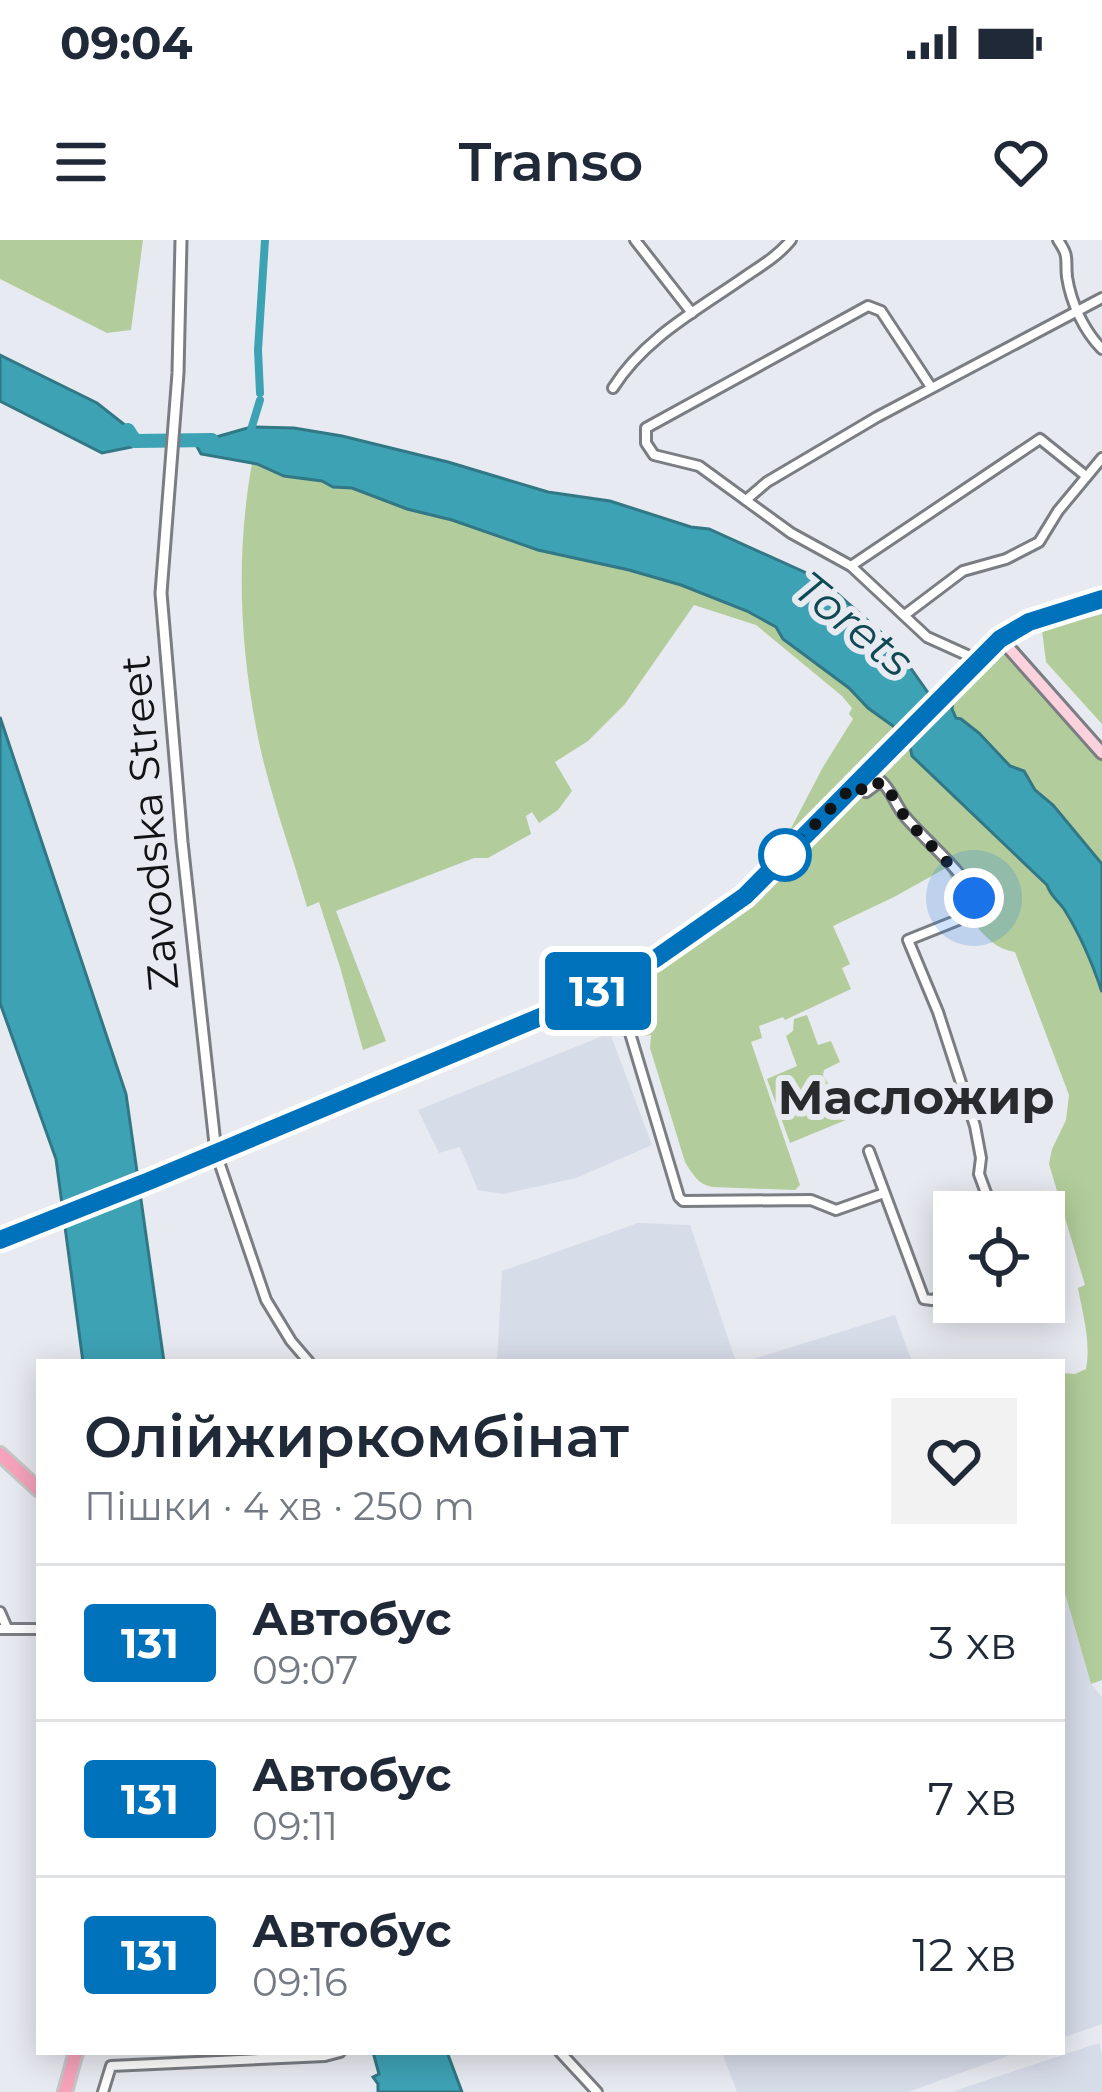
<!DOCTYPE html>
<html lang="uk">
<meta charset="utf-8">
<style>
:root{--surface:#fff;--page:#f2f2f3;--text:#1f2937;--muted:#747a83;--line:#e0e1e3}
body{margin:0;font-family:Montserrat,sans-serif;background:var(--page);color:var(--text);height:100vh;display:flex;flex-direction:column;font-size:45px;white-space:nowrap}
*{box-sizing:border-box;margin:0}
p{font-size:39px;color:var(--muted)}
.icon{flex:none;width:66px;height:66px;fill:none;stroke:currentColor;stroke-width:2;stroke-linecap:round;stroke-linejoin:round}
.map{position:relative;flex:1;overflow:hidden}
.details{position:absolute;left:36px;top:1119px;width:1029px;height:696px;display:flex;flex-direction:column;background:var(--surface);border-radius:0px;box-shadow:0 6px 30px #0003}
.details>*{flex:none}
.badge{padding:0 24px;border-radius:9px;font-size:42px;line-height:78px}
.controls{position:absolute;left:933px;top:951px;display:grid;gap:24px}
.controls a{display:grid;place-items:center;width:132px;height:132px;border-radius:0px;background:var(--surface);box-shadow:0 6px 30px #0003;font-size:60px}
.you{position:absolute;width:60px;height:60px;margin:-30px;border:9px solid #fff;border-radius:50%;background:#1a73e8;box-shadow:0 0 0 18px #1a73e833}
.map>.badge{position:absolute;translate:-50% -50%;box-shadow:0 0 0 6px #fff}
.round{display:grid;place-items:center;flex:none;width:126px;height:126px;border-radius:0px;background:var(--page)}
.overview{display:flex;align-items:center;justify-content:space-between;height:204px;padding:0 48px}
h1{font-size:57px;font-weight:600;line-height:90px}
ul{padding:0;list-style:none}
li{display:flex;align-items:center;gap:36px;height:156px;padding:0 48px;border-top:3px solid var(--line)}
li div{flex:1}
li b{display:block;font-size:45px}
li em{font-style:normal}
li .badge{min-width:132px;font-weight:700;text-align:center}
.status{display:flex;justify-content:space-between;align-items:center;height:84px;padding:0 60px;background:var(--surface);direction:ltr}
.status svg{height:33px;fill:currentColor}
header{display:flex;justify-content:space-between;align-items:center;height:156px;padding:0 48px;background:var(--surface);font-size:54px;font-weight:600}
.map>svg:first-child{display:block}
</style>
<div class="status"><b>09:04</b><svg viewBox="0 0 49 12"><path d="M0 12V9h3v3zM5 12V6h3v6zM10 12V3h3v9zM15 12V0h3v12zM26 1h20v11H26zM47 4h2v5h-2z"/></svg></div>
<header><svg class="icon" aria-label="menu" viewBox="0 0 24 24"><path d="M4 6h16M4 12h16M4 18h16"/></svg>Transo<svg class="icon" aria-label="heart" viewBox="0 0 24 24"><path d="M12 20l-8-8c-3-5 5-10 8-4 3-6 11-1 8 4z"/></svg></header>
<div class="map">
<svg width="1102" height="1852" viewBox="0 0 1102 1852">
<rect width="100%" height="100%" fill="#e8eaf1"/>
<!-- built -->
<g fill="#d7dce9">
<path d="M610 793 652 905 576 938 504 954 478 950 460 907 439 913 418 870Z"/>
<path d="M638 983 690 985 736 1122H497L502 1031Z"/>
<path d="M895 1075 912 1122H743Z"/>
<path d="M1062 1344 1091 1444 1102 1457V1784L1062 1798Z"/>
<path d="M1099 1803 1102 1815V1852H951Z"/>
<path d="M731 1812H1019L908 1852H737L723 1815Z"/>
</g>
<!-- green -->
<g fill="#b2cd9b">
<path d="M0 0H143L131 90 107 93 0 39Z"/>
<path d="M252 223 284 236 322 241 333 247 352 248 379 257 407 269 452 280 538 310 629 330 681 345 747 371 776 387 783 399 849 448 897 492 817 572 814 570 809 576 811 578 792 599 788 594 823 527 853 479 849 474 852 468 842 456 756 385 694 365 625 464 588 501 555 522 572 551 558 570 539 583 532 572 526 576 531 594 488 618H474L336 671 386 801 363 810 340 727 319 662 307 667C292 614 272 560 260 507 240 412 235 319 252 223Z"/>
<path d="M1102 374V484L1046 422 1042 390Z"/>
<path d="M1002 414 1011 416 1102 519V624L1052 565 1035 550 1024 531 1010 526 979 493 954 475 950 459 996 416Z"/>
<path d="M909 506 913 516 1047 645C1051 657 1058 659 1064 669 1081 696 1092 722 1102 752V1440L1091 1444 1062 1343V1133L1075 1134 1086 1129C1091 1102 1083 1075 1078 1048L1085 1045 1049 924 1052 909 1066 880 1069 855 1015 712C978 707 961 658 946 628L894 657 833 686 850 724 842 728 851 749 785 780 783 777 759 786 762 798 751 802 800 945 795 950 712 947C698 944 693 935 685 922L650 808 651 795 644 796 641 791 637 792 628 760V752L633 751 636 741 714 693 788 629C798 624 797 623 802 612Z"/>
<path d="M807 775 818 805 831 801 840 822 824 830 823 835 840 864 837 866 845 875 856 871 858 875 790 903 767 839 797 826 786 796 793 791 794 779Z"/>
</g>
<!-- water -->
<g fill="#3ea2b5" stroke="#317785" stroke-width="3">
<path d="M0 115 97 163 139 196 132 207 102 213 0 161Z"/>
<path d="M251 187 294 188 342 196 448 222 548 252 610 261 691 287 709 289 822 340 893 403 929 454H944L953 460 952 469 956 478 961 479 979 493 1010 526 1024 531 1035 550 1053 565 1102 624V752C1092 722 1081 696 1064 669 1057 659 1051 657 1047 645L912 516 910 507 893 486 868 468 849 448 783 399 776 387 747 371 681 345 629 330 538 310 452 280 407 269 352 248 333 247 322 241 284 236 257 224 201 214 195 203Z"/>
<path d="M0 477 126 854 164 1122H83L56 919 0 763Z"/>
<path d="M373 1812H447L462 1852H378V1844L373 1837 379 1834Z"/>
</g>
<g fill="none" stroke-linecap="round" stroke-linejoin="round">
<!-- canal -->
<g stroke="#3ea2b5" stroke-width="8">
<path d="M260 153 258 110 265 0"/>
<path d="M250 193 260 160"/>
</g>
<!-- river -->
<path stroke="#3ea2b5" stroke-width="14" d="M128 190 135 201 212 200"/>
<!-- minor casing -->
<g stroke="#7a7d82" stroke-width="14">
<g id="minor">
<path d="M635 0 692 73"/>
<path d="M1058 0C1070 18 1065 18 1067 37 1071 63 1084 91 1102 109"/>
<path d="M931 147 881 71 868 66 646 188V203L654 215 699 226 791 293 851 326 927 397 978 420"/>
<path d="M613 148C644 98 699 69 746 36 761 26 779 15 791 0"/>
<path d="M746 260 767 242 877 177 1102 58"/>
<path d="M851 326 1040 199 1086 236"/>
<path d="M906 374 963 331 1006 319 1039 302 1058 271 1102 218"/>
<path d="M855 544 866 552 881 541C891 550 895 563 903 574 920 596 967 634 974 658 976 668 973 669 968 676L908 700 938 772 975 886 981 918 979 934 993 972"/>
<path d="M615 743 679 957 683 961 811 960 836 970 884 953"/>
<path d="M869 911 924 1059 932 1060 954 1052"/>
<path d="M216 913 266 1060 291 1101 309 1122"/>
<path d="M0 1372 7 1388"/>
<path d="M0 1389H39"/>
<path d="M560 1812 597 1852"/>
<path d="M103 1852 111 1826 325 1816 340 1812"/>
</g>
</g>
<!-- tertiary casing -->
<g stroke="#7a7d82" stroke-width="15">
<g id="tertiary">
<path d="M181 0 178 133 161 353 182 602 216 913"/>
<path d="M1001 399 1029 382 1102 359"/>
</g>
</g>
<!-- secondary casing -->
<g stroke="#7a7d82" stroke-width="16">
<path id="secondary" d="M0 1000 149 942 511 790 615 743 655 719 745 656 1001 399 1102 513"/>
</g>
<!-- primary casing -->
<g stroke="#c6c6c7" stroke-width="18">
<g id="primary">
<path d="M0 1214 39 1250"/>
<path d="M65 1852 76 1812"/>
</g>
</g>
<!-- minor -->
<use href="#minor" stroke="#fff" stroke-width="8"/>
<!-- tertiary -->
<use href="#tertiary" stroke="#fff" stroke-width="9"/>
<!-- secondary -->
<use href="#secondary" stroke="#fbd1dd" stroke-width="10"/>
<!-- primary -->
<use href="#primary" stroke="#f7a3bb" stroke-width="12"/>
</g>
<g fill="none" stroke-linecap="round" stroke-linejoin="round">
<!-- line casing -->
<g stroke="#fff" stroke-width="27">
<path id="line" d="M0 1000 149 941 581 760 655 719 745 656 1000 399 1029 382 1102 359"/>
</g>
<!-- line -->
<use href="#line" stroke="#0072bc" stroke-width="18"/>
<!-- walk -->
<path stroke="#121315" stroke-width="12" stroke-dasharray="0 21.6" d="M785 615 855 544 866 553 881 541C891 550 895 563 903 574 925 603 956 625 974 658"/>
</g>
<!-- markers -->
<circle fill="#fff" stroke="#0072bc" stroke-width="6" cx="785" cy="615" r="24"/>
<g text-anchor="middle" stroke-width="12" stroke-linejoin="round" paint-order="stroke">
<!-- street labels -->
<g font-size="42" fill="#121315" stroke="#e8eaf1">
<text transform="translate(149 583) rotate(-95)" y="15">Zavodska Street</text>
</g>
<!-- water labels -->
<g font-size="45" font-style="italic" fill="#0f4954" stroke="#e8eaf1">
<text transform="translate(854 384) rotate(39)" y="16">Torets</text>
</g>
<!-- quarter labels -->
<g font-size="48" font-weight="bold" fill="#282a2e" stroke="#e8eaf1">
<text x="916" y="874">Масложир</text>
</g>
</g>
</svg>
<div class="controls">
<a><svg class="icon" aria-label="locate" viewBox="0 0 24 24"><circle cx="12" cy="12" r="6"/><path d="M12 2v4M12 18v4M2 12h4M18 12h4"/></svg></a>
</div>
<div class="you" style="left:974px;top:658px"></div>
<b class="badge" style="left:598px;top:751px;background:#0072bc;color:#fff">131</b>
<section class="details">
<div class="overview"><div><h1>Олійжиркомбінат</h1><p>Пішки · 4 хв · 250 m</p></div><a class="round"><svg class="icon" aria-label="heart" viewBox="0 0 24 24"><path d="M12 20l-8-8c-3-5 5-10 8-4 3-6 11-1 8 4z"/></svg></a></div>
<ul>
<li><span class="badge" style="background:#0072bc;color:#fff">131</span><div><b>Автобус</b><p>09:07</p></div><em>3 хв</em></li>
<li><span class="badge" style="background:#0072bc;color:#fff">131</span><div><b>Автобус</b><p>09:11</p></div><em>7 хв</em></li>
<li><span class="badge" style="background:#0072bc;color:#fff">131</span><div><b>Автобус</b><p>09:16</p></div><em>12 хв</em></li>
</ul>
</section>
</div>
